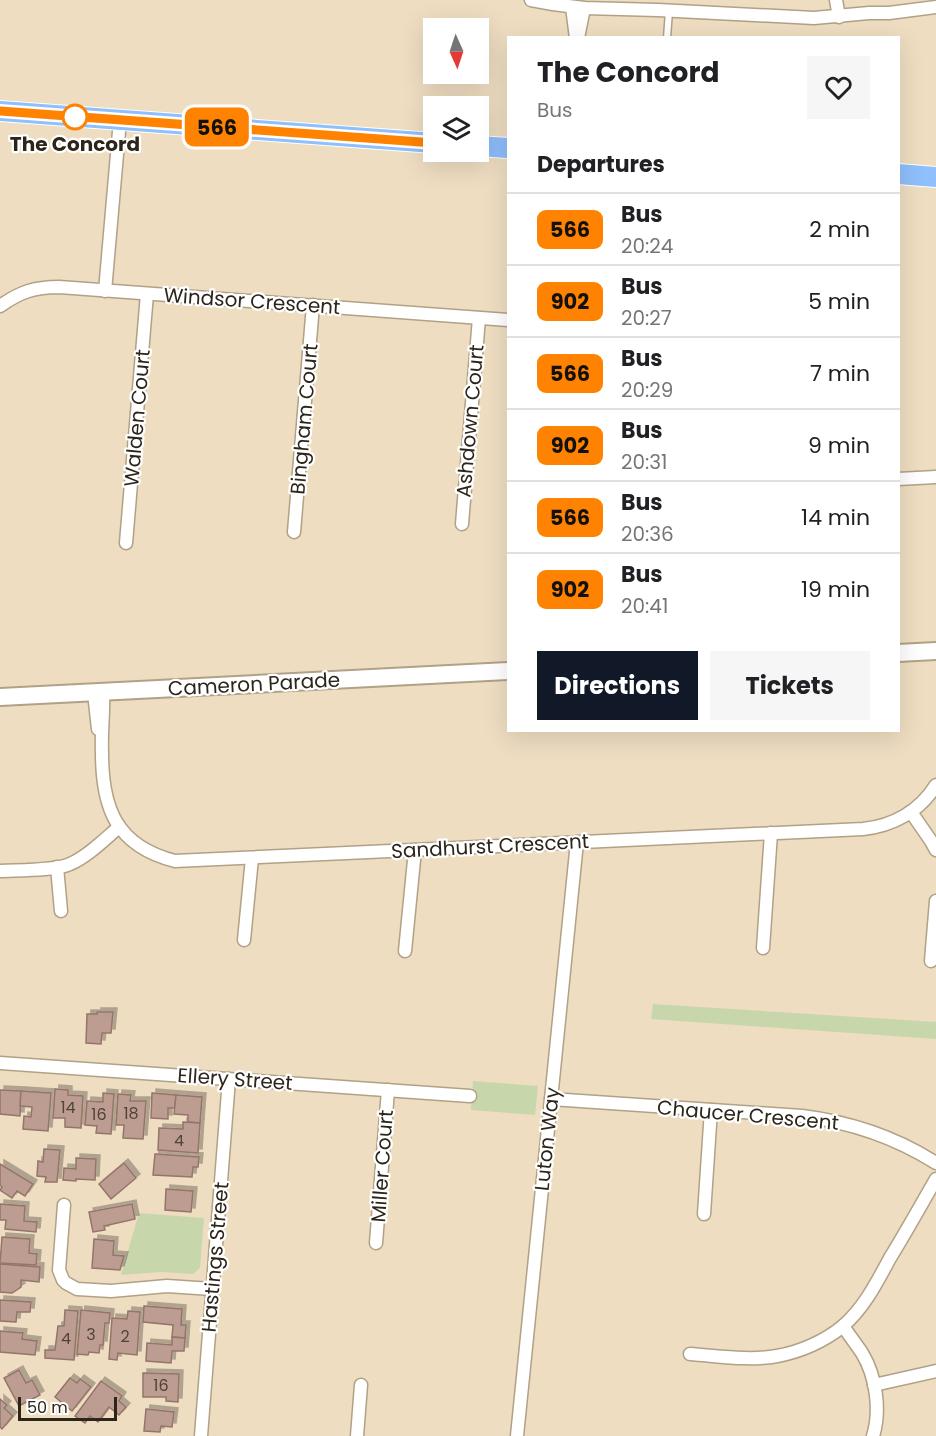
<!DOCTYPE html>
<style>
:root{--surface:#fff;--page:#f6f6f6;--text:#202124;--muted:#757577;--line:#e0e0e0;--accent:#111827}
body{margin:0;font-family:Poppins,sans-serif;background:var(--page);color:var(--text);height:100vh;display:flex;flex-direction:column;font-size:22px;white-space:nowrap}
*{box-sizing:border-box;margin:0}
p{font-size:20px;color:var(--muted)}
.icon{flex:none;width:33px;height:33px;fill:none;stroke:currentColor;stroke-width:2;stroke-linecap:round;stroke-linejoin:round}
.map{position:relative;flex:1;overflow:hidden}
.sheet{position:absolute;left:507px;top:36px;width:393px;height:696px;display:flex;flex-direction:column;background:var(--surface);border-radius:0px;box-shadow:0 6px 24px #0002}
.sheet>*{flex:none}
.badge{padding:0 12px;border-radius:9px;font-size:21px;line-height:39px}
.needle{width:39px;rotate:177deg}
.controls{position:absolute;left:423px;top:18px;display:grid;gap:12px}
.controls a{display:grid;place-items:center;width:66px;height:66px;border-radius:0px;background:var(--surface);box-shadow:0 6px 24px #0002;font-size:30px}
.scale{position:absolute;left:18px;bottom:15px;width:99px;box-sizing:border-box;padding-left:6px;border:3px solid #2b251a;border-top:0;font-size:16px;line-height:21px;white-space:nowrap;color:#2b251a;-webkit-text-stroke:4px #fff;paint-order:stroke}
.map>.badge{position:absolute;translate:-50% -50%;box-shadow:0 0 0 3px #fff}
h2{padding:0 30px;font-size:22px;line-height:54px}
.round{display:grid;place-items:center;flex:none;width:63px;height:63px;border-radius:0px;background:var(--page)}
.head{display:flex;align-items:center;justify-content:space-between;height:102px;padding:0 30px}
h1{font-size:28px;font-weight:700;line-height:45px}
.primary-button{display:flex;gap:12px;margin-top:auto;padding:12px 30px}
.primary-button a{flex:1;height:69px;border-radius:0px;background:var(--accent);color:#fff;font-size:24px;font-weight:700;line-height:69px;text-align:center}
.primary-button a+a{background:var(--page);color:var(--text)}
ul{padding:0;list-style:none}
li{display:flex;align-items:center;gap:18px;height:72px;padding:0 30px;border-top:2px solid var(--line)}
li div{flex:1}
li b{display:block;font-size:22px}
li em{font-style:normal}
li .badge{min-width:66px;font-weight:700;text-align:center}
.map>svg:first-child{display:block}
</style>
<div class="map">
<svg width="936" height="1436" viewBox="0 0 936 1436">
<defs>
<filter id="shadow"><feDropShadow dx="4" dy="-4" stdDeviation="0" flood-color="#0004"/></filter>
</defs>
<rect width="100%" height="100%" fill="#eeddc1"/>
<!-- green -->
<g fill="#c8d7ab">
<path d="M653 1004 936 1022V1039L651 1019Z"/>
<path d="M473 1081 538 1086 535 1115 471 1110Z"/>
<path d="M139 1213 204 1218 200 1268 193 1274 161 1272 121 1275Z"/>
</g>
<!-- building -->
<g fill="#bd9d91" stroke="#94756a" stroke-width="1.5" filter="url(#shadow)">
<path d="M97 1012H113L111 1033H102L101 1044 86 1043 87 1014H97Z"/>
<path d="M55 1089 68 1090V1095L83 1096 81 1128 65 1127V1118H53Z"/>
<path d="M0 1090 21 1091 20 1116 0 1114Z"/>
<path d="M21 1091 51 1093 48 1131 23 1129 24 1116 31 1117 32 1107 20 1106Z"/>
<path d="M103 1093 114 1094 111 1134 96 1133 97 1126 85 1125 87 1101 103 1102Z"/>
<path d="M152 1093 176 1095 175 1108H168V1119L151 1118Z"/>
<path d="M118 1094 131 1095 130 1101H146L143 1139 123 1138 124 1125H116Z"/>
<path d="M176 1095 202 1097 200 1123 188 1122V1115L174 1114Z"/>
<path d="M183 1122 200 1123 198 1153 158 1150 159 1128 183 1129Z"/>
<path d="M44 1149 60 1150 57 1182H45L46 1177 37 1176 38 1161 43 1162Z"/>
<path d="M155 1154 199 1157 198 1167H193L192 1177 153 1175Z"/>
<path d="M76 1158 96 1159 95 1180 76 1179V1181L63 1180 64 1168 76 1169Z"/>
<path d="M124 1163 136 1178 111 1199 99 1184Z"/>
<path d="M0 1164 33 1184 25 1196 17 1191 12 1198 0 1190 2 1187 0 1185Z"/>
<path d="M166 1189 193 1191 191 1212 165 1210Z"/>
<path d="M0 1204 25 1206 24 1221 37 1222 36 1232 5 1229 6 1220H0Z"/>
<path d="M132 1204 135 1219 104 1226 105 1230 93 1232 89 1212Z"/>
<path d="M2 1237 30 1239 29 1253 37 1254 36 1265 0 1263Z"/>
<path d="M94 1239 114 1241 113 1255 124 1256 120 1270 92 1268Z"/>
<path d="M0 1264 40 1267 39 1282 21 1280V1287L12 1293 0 1292Z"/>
<path d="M0 1300 31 1302 30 1312H17L16 1322 0 1321Z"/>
<path d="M144 1306 182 1309 181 1325H186L185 1338 172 1337 173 1325 143 1322Z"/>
<path d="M65 1310 78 1311 74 1360 45 1358V1350H55L58 1326H64Z"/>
<path d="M81 1310 110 1313 109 1323H105L103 1345H100L99 1353 89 1352 88 1355 77 1354Z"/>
<path d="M128 1311 140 1312 137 1355 118 1353 117 1360 109 1359 112 1318 127 1319Z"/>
<path d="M0 1331 23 1333 22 1339 37 1341 35 1355 0 1352Z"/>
<path d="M172 1337 185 1338 184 1351H172L171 1363 146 1361 147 1343 172 1345Z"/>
<path d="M19 1370 26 1383 32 1380 40 1395 19 1406 4 1378Z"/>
<path d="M143 1373 179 1374 178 1402 166 1401V1397H143Z"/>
<path d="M70 1378 77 1383 80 1379 91 1387 72 1411 55 1397Z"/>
<path d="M101 1381 122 1396 119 1401 126 1407 119 1415 109 1407 98 1422 90 1416 85 1423 75 1416Z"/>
<path d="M0 1399 7 1405 4 1408 13 1416 2 1429 0 1427Z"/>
<path d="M146 1409 174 1412 172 1427 161 1426 160 1432 144 1431Z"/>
</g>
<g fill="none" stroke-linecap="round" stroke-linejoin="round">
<!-- lane casing -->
<g stroke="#b1a186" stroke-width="9">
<path id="lane" d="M667 38 669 11"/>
</g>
<!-- street casing -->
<g stroke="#b1a186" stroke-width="15">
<g id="street">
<path d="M531 0 553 4 584 8 658 10 814 18 869 13H889L936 7"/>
<path d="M836 0 839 17"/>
<path d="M572 7 576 38"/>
<path d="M578 38 584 8"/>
<path d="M105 291 120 120"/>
<path d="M0 306C20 292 34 287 59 287L508 320"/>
<path d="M898 479 936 477"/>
<path d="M462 524 479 318"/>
<path d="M294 532 313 305"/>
<path d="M126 543 147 294"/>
<path d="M103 692C104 712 101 732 102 753 102 808 116 846 175 861L863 829C893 826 920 811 936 785"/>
<path d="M94 693 98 729"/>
<path d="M911 812 931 841 936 850"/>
<path d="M57 867 61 911"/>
<path d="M0 871C18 870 55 871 70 864 87 857 105 839 119 827"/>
<path d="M244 940 252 858"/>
<path d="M763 948 771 833"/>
<path d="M405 951 415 850"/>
<path d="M931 961 936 901"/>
<path d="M0 1063 470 1096"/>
<path d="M551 1099 802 1116C850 1122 895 1137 936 1163"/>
<path d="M64 1205 59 1270 63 1280 66 1283 77 1289 111 1291 167 1286 212 1289"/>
<path d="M704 1214 711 1110"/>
<path d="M376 1243 388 1090"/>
<path d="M843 1326C849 1335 856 1344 862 1353 876 1376 881 1410 873 1436"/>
<path d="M690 1354C719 1356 749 1361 777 1356 800 1352 825 1341 843 1326 864 1308 877 1282 890 1258 906 1232 921 1205 936 1179"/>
<path d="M874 1385 936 1371"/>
<path d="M201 1436 229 1079"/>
<path d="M357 1436 361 1385"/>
<path d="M517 1436 577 842"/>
</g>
</g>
<!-- secondary casing -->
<g stroke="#b1a186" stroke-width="20">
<g id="secondary">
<path d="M898 653 936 651"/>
<path d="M0 697 508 671"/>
</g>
</g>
<!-- primary casing -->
<g stroke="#fff" stroke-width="22">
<g id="primary">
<path d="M0 111 434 143"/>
<path d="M478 146 508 148"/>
<path d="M898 174 936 177"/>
</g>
</g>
<!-- lane -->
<use href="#lane" stroke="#fff" stroke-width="6"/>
<!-- street -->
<use href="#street" stroke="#fff" stroke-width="12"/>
<!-- secondary -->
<use href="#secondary" stroke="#fff" stroke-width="16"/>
<!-- primary -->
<use href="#primary" stroke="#8fbffc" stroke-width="20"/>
</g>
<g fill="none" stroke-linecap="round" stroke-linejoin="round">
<!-- line casing -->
<g stroke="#fff" stroke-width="14">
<path id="line" d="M0 111 434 143"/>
</g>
<!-- line -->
<use href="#line" stroke="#ff8200" stroke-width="9"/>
</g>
<!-- markers -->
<circle fill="#fff" stroke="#ff8200" stroke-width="3" cx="75" cy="117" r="12"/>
<g text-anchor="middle" stroke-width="4.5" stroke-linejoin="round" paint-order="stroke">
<!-- number labels -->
<g font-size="16" fill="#504338">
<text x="68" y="1113">14</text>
<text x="131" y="1119">18</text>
<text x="99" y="1120">16</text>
<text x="179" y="1146">4</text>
<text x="91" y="1340">3</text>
<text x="125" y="1342">2</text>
<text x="66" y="1344">4</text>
<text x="161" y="1391">16</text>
</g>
<!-- stop labels -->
<g font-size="20" font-weight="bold" fill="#2b251a" stroke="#fff">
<text x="75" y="151">The Concord</text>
</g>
<!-- street labels -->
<g font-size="20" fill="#2b251a" stroke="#fff">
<text transform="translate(252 301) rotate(4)" y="7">Windsor Crescent</text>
<text transform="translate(137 418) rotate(-85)" y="7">Walden Court</text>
<text transform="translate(304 419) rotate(-85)" y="7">Bingham Court</text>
<text transform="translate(470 421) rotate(-85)" y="7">Ashdown Court</text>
<text transform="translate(254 684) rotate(-3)" y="7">Cameron Parade</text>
<text transform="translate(490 846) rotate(-3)" y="7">Sandhurst Crescent</text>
<text transform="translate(235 1079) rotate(4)" y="7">Ellery Street</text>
<text transform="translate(748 1115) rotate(5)" y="7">Chaucer Crescent</text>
<text transform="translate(547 1139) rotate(-84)" y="7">Luton Way</text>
<text transform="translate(382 1166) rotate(-86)" y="7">Miller Court</text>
<text transform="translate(215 1257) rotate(-85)" y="7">Hastings Street</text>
</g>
</g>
</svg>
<div class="controls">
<a><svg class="needle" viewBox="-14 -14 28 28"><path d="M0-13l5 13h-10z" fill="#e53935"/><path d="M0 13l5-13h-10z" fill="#757577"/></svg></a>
<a><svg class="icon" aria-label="layers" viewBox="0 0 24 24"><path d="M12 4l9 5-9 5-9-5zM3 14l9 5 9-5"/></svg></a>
</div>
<div class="scale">50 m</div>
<b class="badge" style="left:217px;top:127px;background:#ff8200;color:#111">566</b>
<section class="sheet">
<div class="head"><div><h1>The Concord</h1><p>Bus</p></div><a class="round"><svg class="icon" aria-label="heart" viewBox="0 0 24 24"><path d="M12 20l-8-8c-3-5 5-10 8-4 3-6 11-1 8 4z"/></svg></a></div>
<h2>Departures</h2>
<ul>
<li><span class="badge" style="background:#ff8200;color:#111">566</span><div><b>Bus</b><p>20:24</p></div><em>2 min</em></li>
<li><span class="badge" style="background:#ff8200;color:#111">902</span><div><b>Bus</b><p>20:27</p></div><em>5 min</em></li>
<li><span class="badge" style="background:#ff8200;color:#111">566</span><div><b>Bus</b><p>20:29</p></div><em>7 min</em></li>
<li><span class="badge" style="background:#ff8200;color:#111">902</span><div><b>Bus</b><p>20:31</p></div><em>9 min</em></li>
<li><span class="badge" style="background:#ff8200;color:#111">566</span><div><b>Bus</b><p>20:36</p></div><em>14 min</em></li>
<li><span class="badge" style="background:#ff8200;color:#111">902</span><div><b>Bus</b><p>20:41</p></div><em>19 min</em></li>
</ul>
<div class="primary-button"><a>Directions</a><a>Tickets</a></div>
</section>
</div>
